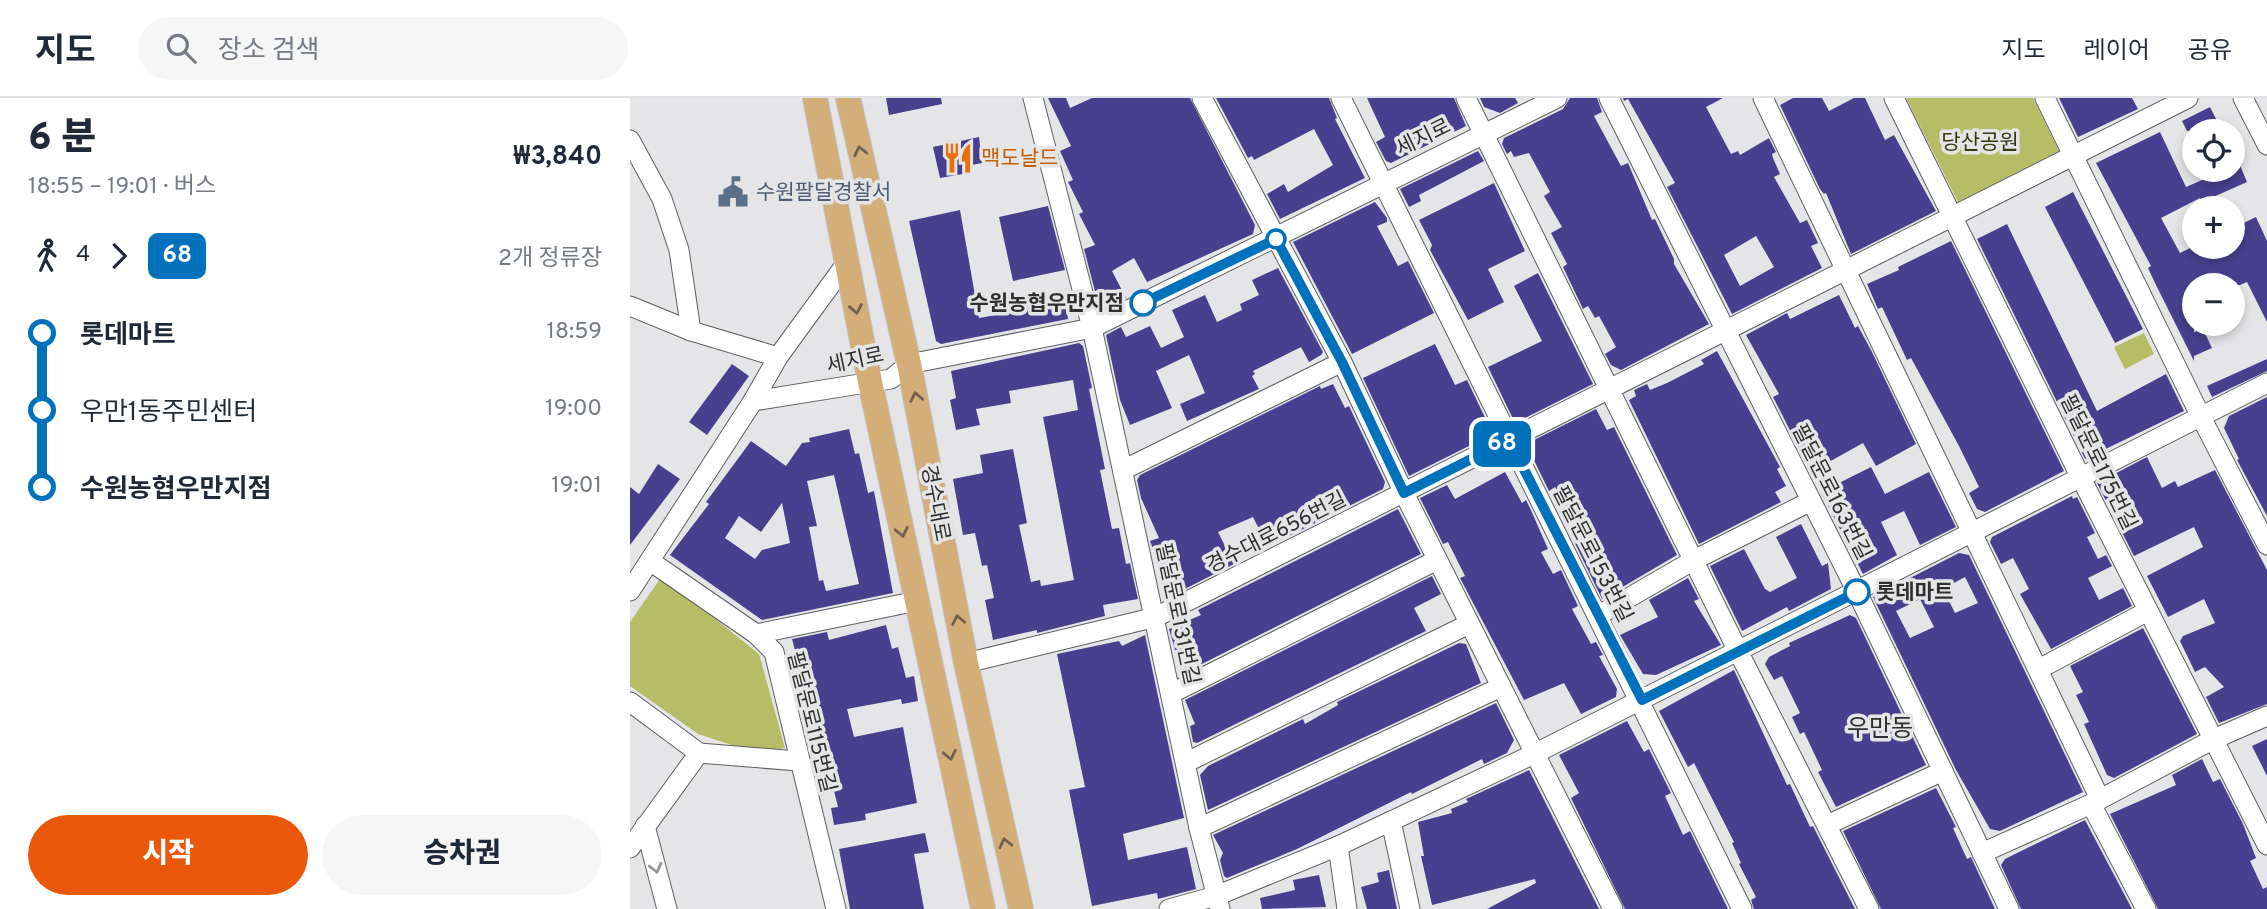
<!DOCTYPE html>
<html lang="ko">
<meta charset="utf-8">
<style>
:root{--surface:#fff;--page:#f6f6f7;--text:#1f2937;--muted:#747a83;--line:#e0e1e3;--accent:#ea580c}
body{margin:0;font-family:Overpass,"Noto Sans KR",sans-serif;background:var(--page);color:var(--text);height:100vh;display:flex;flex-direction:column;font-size:26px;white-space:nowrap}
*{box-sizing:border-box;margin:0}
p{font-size:23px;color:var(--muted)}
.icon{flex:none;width:38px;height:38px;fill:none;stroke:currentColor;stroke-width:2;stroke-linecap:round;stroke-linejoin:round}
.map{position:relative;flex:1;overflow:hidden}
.side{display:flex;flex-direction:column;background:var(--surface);width:630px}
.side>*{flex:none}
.badge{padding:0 14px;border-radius:10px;font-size:24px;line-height:46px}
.controls{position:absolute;left:1552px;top:21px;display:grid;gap:14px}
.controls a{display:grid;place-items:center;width:63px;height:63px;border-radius:50%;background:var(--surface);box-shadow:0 4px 10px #0003;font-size:35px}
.map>.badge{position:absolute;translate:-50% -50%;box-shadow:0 0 0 4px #fff}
.legs{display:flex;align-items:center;gap:10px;height:77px;padding:0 28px;font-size:23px}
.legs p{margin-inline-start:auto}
.headline{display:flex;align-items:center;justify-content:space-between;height:119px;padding:0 28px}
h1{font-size:38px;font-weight:800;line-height:52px}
.button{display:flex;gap:14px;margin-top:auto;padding:14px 28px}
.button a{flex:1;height:80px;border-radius:42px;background:var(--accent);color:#fff;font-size:28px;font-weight:800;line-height:80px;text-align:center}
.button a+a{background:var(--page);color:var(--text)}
ul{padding:0 28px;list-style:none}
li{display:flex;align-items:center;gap:24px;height:77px;font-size:26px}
li i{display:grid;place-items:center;width:10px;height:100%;margin:0 9px;background:currentColor}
li i::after{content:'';width:18px;height:18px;margin:-9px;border:5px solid;border-radius:50%;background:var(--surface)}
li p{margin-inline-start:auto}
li:first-child i{background:linear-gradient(#0000 50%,currentColor 0)}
li:last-child i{background:linear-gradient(currentColor 50%,#0000 0)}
header{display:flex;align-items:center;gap:42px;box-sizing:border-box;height:98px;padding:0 35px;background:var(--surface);border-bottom:2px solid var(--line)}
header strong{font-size:33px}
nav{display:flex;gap:38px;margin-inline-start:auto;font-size:24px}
.search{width:490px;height:63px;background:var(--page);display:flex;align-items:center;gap:18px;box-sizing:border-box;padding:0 24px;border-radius:38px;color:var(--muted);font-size:26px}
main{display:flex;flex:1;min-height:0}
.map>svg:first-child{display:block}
</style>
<header>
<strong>지도</strong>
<div class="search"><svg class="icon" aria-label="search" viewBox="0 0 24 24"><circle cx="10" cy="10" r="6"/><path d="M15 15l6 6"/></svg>장소 검색</div>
<nav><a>지도</a><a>레이어</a><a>공유</a></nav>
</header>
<main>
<section class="side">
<div class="headline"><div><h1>6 분</h1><p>18:55 – 19:01 · 버스</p></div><b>₩3,840</b></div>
<div class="legs"><svg class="icon" aria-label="walk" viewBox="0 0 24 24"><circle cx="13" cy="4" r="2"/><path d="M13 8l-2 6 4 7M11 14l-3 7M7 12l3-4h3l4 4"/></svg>4<svg class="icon" aria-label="forward" viewBox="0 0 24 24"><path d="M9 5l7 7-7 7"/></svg><b class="badge" style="background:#0072bc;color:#fff">68</b><p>2개 정류장</p></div>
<ul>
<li><i style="color:#0072bc"></i><b>롯데마트</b><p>18:59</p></li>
<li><i style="color:#0072bc"></i><span>우만1동주민센터</span><p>19:00</p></li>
<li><i style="color:#0072bc"></i><b>수원농협우만지점</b><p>19:01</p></li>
</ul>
<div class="button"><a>시작</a><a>승차권</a></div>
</section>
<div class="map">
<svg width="1637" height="811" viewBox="0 0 1637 811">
<rect width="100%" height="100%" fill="#e5e5e7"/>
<!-- green -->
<g fill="#b5be67">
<path d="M1276 0H1403L1431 56 1329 106Z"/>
<path d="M1514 235 1524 256 1495 271 1484 249Z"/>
<path d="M32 478 129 556 155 650 123 654 68 636 0 588V524Z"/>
</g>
<!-- building -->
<g fill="#48408f" fill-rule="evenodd">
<path d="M256 0H311L312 6 259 17Z"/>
<path d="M418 0H436L440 10 462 0H560L625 127 623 136 517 184 504 160 482 173 496 200 480 207 467 201 454 151 465 147 449 116 453 114 438 84 443 82 430 53 441 48Z"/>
<path d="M586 0H699L707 20 705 21 735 80 650 121 637 96 654 86 658 94 703 67 684 31 624 62 622 58 618 60Z"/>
<path d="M737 0H824L836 28 761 65 756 63 746 44 755 39Z"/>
<path d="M850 0H885L888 5 870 15 854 9Z"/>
<path d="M940 0H967L972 14 964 18 991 68 998 65 1022 122 1025 121 1044 161V166L1079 226 991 272 981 267 975 256 986 249 969 218 965 220 958 208 953 211 933 169 937 166 921 135 932 129 914 98 920 94 899 55 884 59 881 53 877 56 872 46 874 40 933 11Z"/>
<path d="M993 0H1093L1076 9 1101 56 1108 53 1110 57 1139 40 1146 54 1142 56 1143 60 1150 76 1144 79 1170 125 1177 122 1188 145 1181 148 1192 170 1102 216 1037 89 1045 85 998 1 994 3ZM1126 138 1144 169 1110 188 1094 157Z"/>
<path d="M1163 0H1192L1199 13 1224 0H1235L1255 42 1264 37 1306 113 1221 156 1196 95 1194 96 1190 91 1150 7Z"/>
<path d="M1429 0H1502L1508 11 1448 39Z"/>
<path d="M1580 9 1592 33H1557L1552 23Z"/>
<path d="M1530 34 1556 89 1595 72H1603V68L1609 65 1617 84 1572 104 1570 100 1531 120 1550 155 1562 149H1603V130L1626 119 1637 143V224L1617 184 1610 187H1564V234L1573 231 1582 250 1564 258V263L1525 185 1518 170 1521 168 1466 65Z"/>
<path d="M349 39 352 65 332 69 333 76 310 80 303 49Z"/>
<path d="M848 53 854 63 789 97 791 103 779 109 770 91Z"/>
<path d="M864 85 895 153 858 171 874 204 838 222 800 152 802 147 789 122Z"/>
<path d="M1443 94 1513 231 1485 245 1415 109Z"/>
<path d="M745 104 757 120V124L747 128 768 168 778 163 804 215 722 256 663 144Z"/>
<path d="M418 108 435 172 383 183 369 119Z"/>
<path d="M330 112 349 220 382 214 381 210 435 203 438 221 311 246 306 243 279 123Z"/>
<path d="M1377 126 1467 313 1536 276 1554 313 1455 361 1347 141Z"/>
<path d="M1321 143 1434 373 1355 414 1347 411 1339 395 1349 389 1329 348 1281 260 1277 262 1252 209 1248 211 1237 186 1269 172 1268 169Z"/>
<path d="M648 170 693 254 691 257 679 264 671 249 623 273 625 276 622 278 629 291 557 323 550 306 575 295 559 257 526 273 542 310 500 327 490 302 476 237 491 229 496 239 520 228 531 250 554 239 542 212 575 197 587 224 612 212 610 206 629 197 622 182Z"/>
<path d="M908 175 963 286 885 325 858 269 912 243 884 188Z"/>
<path d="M1209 197 1225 230 1228 228 1242 254 1286 346 1246 368 1233 345 1181 374 1143 299 1149 296 1116 237 1157 215 1160 221Z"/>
<path d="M449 245 453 248 462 290 459 291 475 371 470 372 482 431 489 430 496 466 500 465 508 501 473 507 475 518 407 535V532L363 542 355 502 364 500 357 467 352 468 345 435 333 437 323 381 353 375 350 357 383 351 397 425 389 427 401 484 410 482 411 488 444 482 413 319 448 312 443 282 379 293 381 305 346 311 350 327 326 332 320 302 326 300 321 273Z"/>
<path d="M805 246 825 287 837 282 863 336 779 378 733 280Z"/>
<path d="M1087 253 1150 369 1147 371 1156 388 1145 394 1151 404 1069 446 999 302 1006 298 1004 292 1017 286 1020 292 1037 285 1074 266 1071 262Z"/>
<path d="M1637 261V273L1582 299 1577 288Z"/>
<path d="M102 266 119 278 77 337 59 324Z"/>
<path d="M703 286 715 310 719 308 755 384 753 391 645 445 641 435 636 437 633 430 629 431 623 419 588 434 604 466 539 499 528 479 533 477 520 443 529 440 511 400 507 382 510 377 690 288 691 291Z"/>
<path d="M1637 299V418L1607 362 1609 361 1594 330 1599 318Z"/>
<path d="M966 311 977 332 984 329 1047 457 972 501 939 433 947 429 925 389 919 393 898 350V345Z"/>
<path d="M219 331 225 356 229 355 238 395 244 393 263 495 132 522 40 457 79 406 76 404 121 343 156 368 172 345 180 344 179 340ZM204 377 229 486 196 493 193 482 189 483 179 429 187 428 177 383ZM152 405 160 445 132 452 125 461 95 440 109 418 131 434Z"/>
<path d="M1517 359 1532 390 1545 383 1548 389 1585 372 1637 472V606L1589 625 1576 599 1594 589 1575 569 1565 574 1550 543 1553 538 1585 525 1574 501 1538 519 1517 478 1573 449 1564 429 1504 458 1467 385Z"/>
<path d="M28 366 50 381 0 447V389L9 396Z"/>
<path d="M1241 369 1255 396 1299 374 1326 429 1290 447 1274 413 1251 424 1267 457 1233 476 1191 394Z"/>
<path d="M875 374 892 405 896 402 900 410 918 451 911 454 923 476 931 472 948 508 942 511 961 546 966 544 973 557 969 558 987 591 986 599 951 616 934 585 894 602 830 480 835 478 818 444 813 446 790 400 817 387 825 401Z"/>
<path d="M1442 398 1443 401 1447 399 1465 435 1457 439 1468 461 1476 457 1482 468 1458 480 1469 502 1493 490 1502 508 1421 551 1390 496 1399 491 1383 460 1371 466 1360 444 1362 439Z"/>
<path d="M768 411 791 456 552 576 539 531 571 517 568 512Z"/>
<path d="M1171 426 1192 468 1198 465 1201 491 1159 513 1157 509 1112 533 1080 468 1114 451 1135 491 1140 494 1167 480 1146 439Z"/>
<path d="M1329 455 1339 457 1453 694 1370 733 1360 731 1326 672 1243 499ZM1335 479 1348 505 1325 515 1313 491ZM1290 501 1304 529 1280 540 1266 513Z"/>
<path d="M802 478 811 496 784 510 796 533 567 645 563 644 560 628 565 626 555 602Z"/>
<path d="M1058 480 1069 501 1064 503 1091 547 1026 577 1013 576 990 537 1028 519 1019 502Z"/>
<path d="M1220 517 1226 520 1296 667 1206 709 1188 674 1192 672 1174 634 1170 636 1162 619 1170 615 1152 578 1144 582 1135 566 1139 559 1160 548 1159 545Z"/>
<path d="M256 527 262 551 268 549 276 580 284 578 288 603 272 606 271 601 217 611 224 639 273 629 287 705 235 716 236 722 204 727 201 710 208 709 198 668 191 669 177 606 179 605 162 541 197 534 199 542Z"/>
<path d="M1513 530 1567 636 1484 680 1477 677 1454 626 1459 624 1446 597 1453 594 1440 568Z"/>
<path d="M515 537 554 720 493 736 498 762 557 749 566 791 528 801 527 795 462 808 439 692 455 689 427 556 489 543 492 548Z"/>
<path d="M829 545 836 546 851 585 578 712 570 677 578 668 673 621 675 626 708 607 707 604Z"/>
<path d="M1104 572 1157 687 1160 686 1180 729 1183 728 1225 811H1124L1121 802 1126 799 1109 766 1111 765 1102 745 1104 744 1064 665 1058 669 1029 613Z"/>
<path d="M866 605 884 642 877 655 854 666 852 661 782 696 781 694 667 751 597 780 594 778 590 762 593 755 583 737Z"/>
<path d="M997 623 1014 654 1019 651 1041 695 1035 698 1053 737 1060 733 1098 811H995L941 700 949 695 929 657Z"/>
<path d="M1637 641V678L1622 648Z"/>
<path d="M1572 661 1583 684 1590 681 1613 726 1626 760 1620 763 1633 791 1637 789V811H1528L1480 716 1546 687 1542 677Z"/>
<path d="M899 672 969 811H857L906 785 905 781 802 807 791 758H794L788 724 822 715 821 711 838 704 836 701Z"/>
<path d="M1306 690 1326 729 1323 730 1337 761 1341 759 1365 811H1251L1213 733Z"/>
<path d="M1455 722 1502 811H1391L1371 767 1375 761Z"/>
<path d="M295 735 299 754 284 756 294 811H220L209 751Z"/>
<path d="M759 772 767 811H737L731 789 749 784 747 775Z"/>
<path d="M689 777 696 809 632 811 630 800 665 792 663 782Z"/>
</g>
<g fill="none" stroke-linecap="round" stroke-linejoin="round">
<!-- minor casing -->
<g stroke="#5e5e60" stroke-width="21">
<g id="minor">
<path d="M403 0 462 230 569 730 590 811"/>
<path d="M572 0 712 264 774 395 983 811"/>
<path d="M711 0 1112 811"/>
<path d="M836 0 1108 553 1239 811"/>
<path d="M979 0 1227 494 1379 811"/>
<path d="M1133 0 1470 701"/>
<path d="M1264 0 1451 380 1637 747"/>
<path d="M1415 0 1571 319 1637 447"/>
<path d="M1613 0 1637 47"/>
<path d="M0 42 32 101 49 152 61 233"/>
<path d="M0 208 61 233 148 259"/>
<path d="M123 303 261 281 279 266 462 230 927 0"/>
<path d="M493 372 712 264"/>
<path d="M20 463 126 536 144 554 206 811"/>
<path d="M0 493 123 303 148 259 218 163"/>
<path d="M969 517 1064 462 1181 403"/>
<path d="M126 536 287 503"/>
<path d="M336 565 526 519 1558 0"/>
<path d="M1409 571 1518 513"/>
<path d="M542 595 807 462"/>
<path d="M0 604 69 655 168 663"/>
<path d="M557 664 839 526"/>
<path d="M1461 706 1516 811"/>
<path d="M761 723 780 811"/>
<path d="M1197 727 1313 673"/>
<path d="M15 728 37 811"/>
<path d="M569 730 871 589"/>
<path d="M708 748 717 811"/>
<path d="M0 750 69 655"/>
<path d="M1352 755 1461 706 1584 641 1637 618"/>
<path d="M539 811 586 798 708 748 904 656 1637 285"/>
</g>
</g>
<!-- major casing -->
<g stroke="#c1c1c1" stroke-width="26">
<g id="major">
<path d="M185 0 240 284 353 811"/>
<path d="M218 0 279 266 336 565 391 811"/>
</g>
</g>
<!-- minor -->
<use href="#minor" stroke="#fff" stroke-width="19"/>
<!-- major -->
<use href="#major" stroke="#d4ae79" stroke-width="24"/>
</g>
<!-- one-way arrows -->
<defs><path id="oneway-chevron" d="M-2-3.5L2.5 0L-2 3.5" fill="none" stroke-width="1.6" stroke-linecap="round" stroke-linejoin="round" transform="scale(1.75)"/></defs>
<g stroke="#71624d">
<use href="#oneway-chevron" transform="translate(230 53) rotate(-103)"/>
<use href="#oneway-chevron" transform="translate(226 211) rotate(80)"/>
<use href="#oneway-chevron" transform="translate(286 299) rotate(-101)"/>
<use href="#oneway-chevron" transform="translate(272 434) rotate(78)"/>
<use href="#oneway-chevron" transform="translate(328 522) rotate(-101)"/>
<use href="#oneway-chevron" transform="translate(320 657) rotate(78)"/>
<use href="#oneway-chevron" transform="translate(375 745) rotate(-103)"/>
</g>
<use stroke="#979797" href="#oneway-chevron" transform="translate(26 770) rotate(76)"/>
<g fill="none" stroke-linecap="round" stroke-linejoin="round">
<!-- line-1 casing -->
<g stroke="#fff" stroke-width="16">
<path id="line-1" d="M513 205 646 141 712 264 774 395 879 342 1012 602 1227 494"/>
</g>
<!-- line-1 -->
<use href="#line-1" stroke="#0072bc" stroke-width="10"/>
</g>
<!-- icons -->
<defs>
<g id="restaurant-bare" transform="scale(2.415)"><path d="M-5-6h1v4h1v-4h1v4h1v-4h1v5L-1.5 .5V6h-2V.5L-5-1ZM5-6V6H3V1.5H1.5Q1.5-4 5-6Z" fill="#e8710a" stroke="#e5e5e7" stroke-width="2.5" paint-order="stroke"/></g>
<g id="civic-bare" transform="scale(2.415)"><path d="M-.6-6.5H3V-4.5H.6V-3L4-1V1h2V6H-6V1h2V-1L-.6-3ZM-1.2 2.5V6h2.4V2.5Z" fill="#5c6f8a" stroke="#e5e5e7" stroke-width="2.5" paint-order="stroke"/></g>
</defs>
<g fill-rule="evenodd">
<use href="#restaurant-bare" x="328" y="60"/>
<use href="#civic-bare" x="103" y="94"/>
</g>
<!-- markers -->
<g fill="#fff" stroke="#0072bc" stroke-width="3.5">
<circle cx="646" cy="141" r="9"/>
<circle cx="513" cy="205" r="12"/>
<circle cx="1227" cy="494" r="12"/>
</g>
<g text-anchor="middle" stroke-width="7" stroke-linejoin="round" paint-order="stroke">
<!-- street labels -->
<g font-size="21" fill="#2f2f2f" stroke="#e5e5e7">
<text transform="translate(793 39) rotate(-26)" y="7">세지로</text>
<text transform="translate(225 262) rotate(-12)" y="7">세지로</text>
<text transform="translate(1469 364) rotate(64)" y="7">팔달문로175번길</text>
<text transform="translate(1202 394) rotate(63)" y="7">팔달문로163번길</text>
<text transform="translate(306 405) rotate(79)" y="7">경수대로</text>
<text transform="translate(646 434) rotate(-27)" y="7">경수대로656번길</text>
<text transform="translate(963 456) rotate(63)" y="7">팔달문로153번길</text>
<text transform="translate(548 516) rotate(78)" y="7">팔달문로131번길</text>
<text transform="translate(182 624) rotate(76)" y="7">팔달문로115번길</text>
</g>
<!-- park labels -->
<g font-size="21" fill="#363a0f" stroke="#e5e5e7">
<text x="1350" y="51">당산공원</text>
</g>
<!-- food labels -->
<g font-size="21" fill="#c56008" stroke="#e5e5e7" text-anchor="start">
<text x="351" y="67">맥도날드</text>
</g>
<!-- service labels -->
<g font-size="21" fill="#4e5e75" stroke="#e5e5e7" text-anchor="start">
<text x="126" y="101">수원팔달경찰서</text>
</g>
<!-- stop labels -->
<g font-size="21" font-weight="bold" fill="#2f2f2f" stroke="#e5e5e7" text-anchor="end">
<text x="494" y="212">수원농협우만지점</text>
<text x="1246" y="501" text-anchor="start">롯데마트</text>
</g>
<!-- quarter labels -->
<g font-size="24" fill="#2f2f2f" stroke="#e5e5e7">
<text x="1250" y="638">우만동</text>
</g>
</g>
</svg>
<div class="controls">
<a><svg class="icon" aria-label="locate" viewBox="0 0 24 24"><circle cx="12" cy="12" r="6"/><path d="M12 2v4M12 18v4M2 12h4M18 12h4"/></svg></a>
<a>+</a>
<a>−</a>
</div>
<b class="badge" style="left:872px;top:346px;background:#0072bc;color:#fff">68</b>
</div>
</main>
